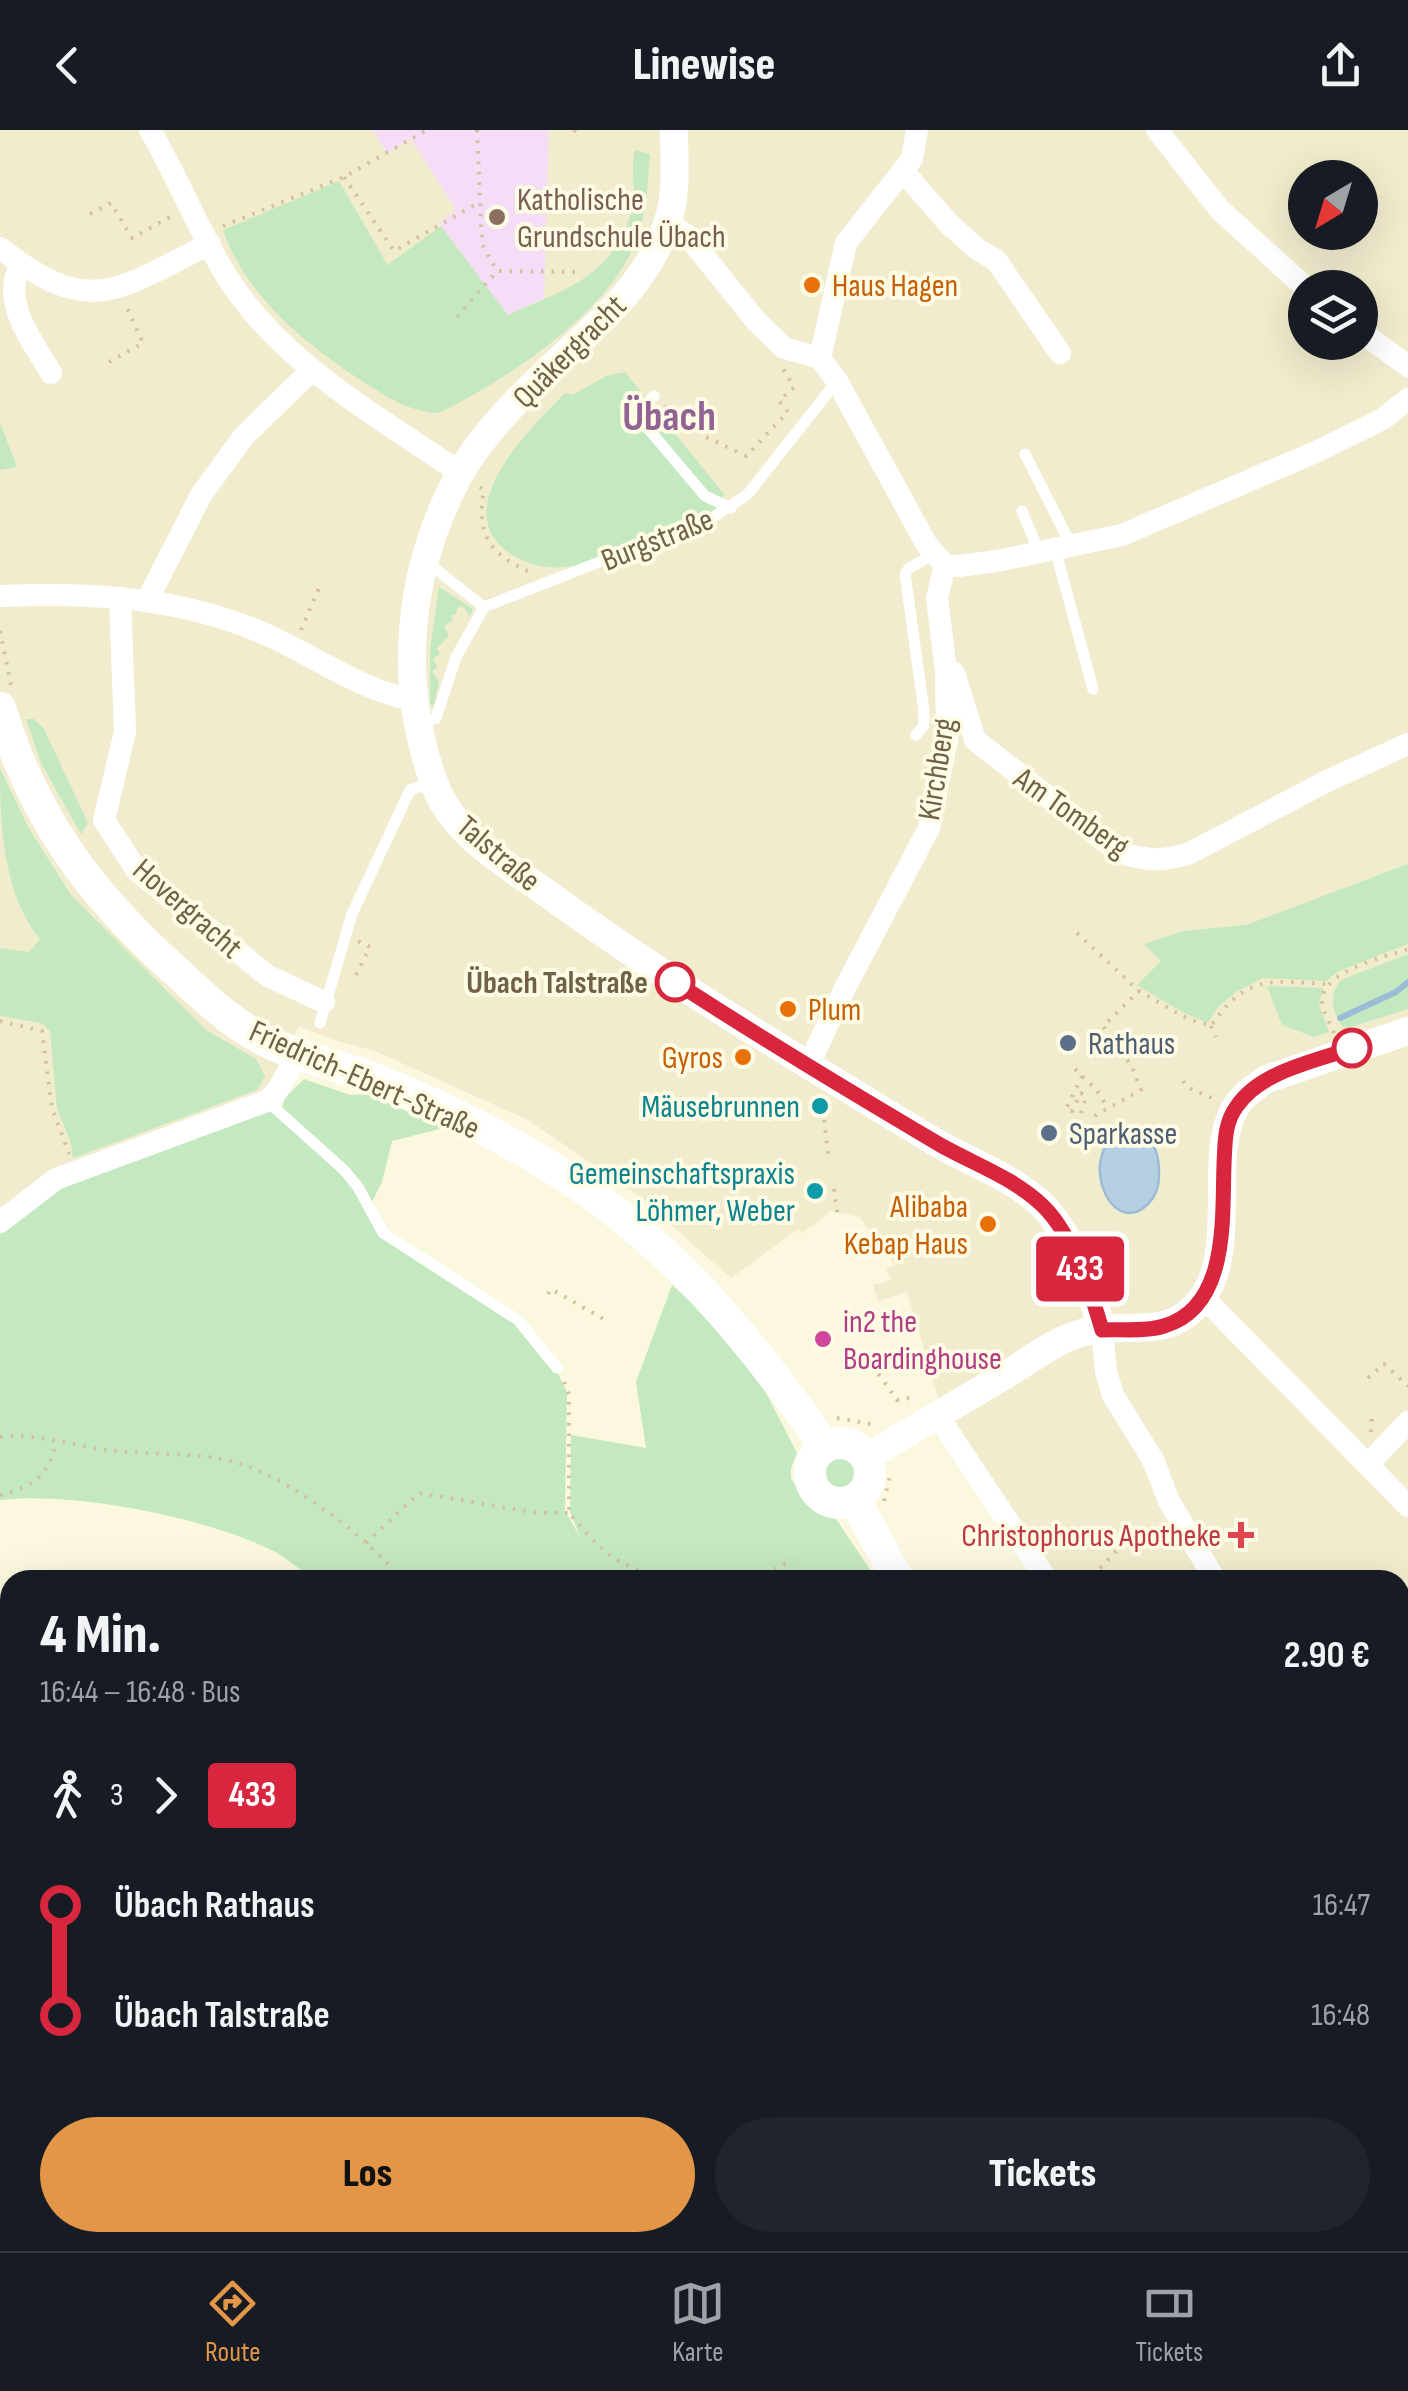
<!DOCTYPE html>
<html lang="de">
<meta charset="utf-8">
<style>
:root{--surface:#171b24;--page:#20242c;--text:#f1f3f6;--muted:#9ea1a6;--line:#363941;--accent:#e39647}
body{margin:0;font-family:"Sofia Sans Condensed",sans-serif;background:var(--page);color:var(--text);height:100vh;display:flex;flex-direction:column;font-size:38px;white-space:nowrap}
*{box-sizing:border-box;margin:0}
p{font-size:32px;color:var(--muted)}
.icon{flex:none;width:55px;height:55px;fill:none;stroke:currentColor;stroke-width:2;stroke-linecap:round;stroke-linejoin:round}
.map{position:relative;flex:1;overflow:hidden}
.side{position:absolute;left:0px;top:1440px;width:1410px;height:682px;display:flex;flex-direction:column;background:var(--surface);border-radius:30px 30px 0 0;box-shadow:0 10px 40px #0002}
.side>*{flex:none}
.badge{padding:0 20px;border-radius:8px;font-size:35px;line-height:65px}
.needle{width:65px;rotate:218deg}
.buttons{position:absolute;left:1288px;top:30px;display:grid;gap:20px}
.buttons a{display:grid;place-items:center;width:90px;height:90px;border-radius:50%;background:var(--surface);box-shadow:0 10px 40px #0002;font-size:50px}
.map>.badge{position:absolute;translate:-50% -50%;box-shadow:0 0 0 5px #fff}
.legs{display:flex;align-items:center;gap:15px;height:110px;padding:0 40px;font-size:32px}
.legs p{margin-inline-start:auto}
.head{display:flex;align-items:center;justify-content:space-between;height:170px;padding:0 40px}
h1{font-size:55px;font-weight:800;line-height:75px}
.action{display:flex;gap:20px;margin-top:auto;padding:20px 40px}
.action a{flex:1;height:115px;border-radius:60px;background:var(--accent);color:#111;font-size:40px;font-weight:800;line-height:115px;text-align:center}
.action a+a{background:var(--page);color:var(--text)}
ul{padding:0 40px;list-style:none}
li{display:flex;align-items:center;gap:35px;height:110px;font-size:38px}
li i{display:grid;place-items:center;width:15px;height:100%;margin:0 12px;background:currentColor}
li i::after{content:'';width:25px;height:25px;margin:-12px;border:8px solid;border-radius:50%;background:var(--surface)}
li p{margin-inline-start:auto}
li:first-child i{background:linear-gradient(#0000 50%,currentColor 0)}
li:last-child i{background:linear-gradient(currentColor 50%,#0000 0)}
header{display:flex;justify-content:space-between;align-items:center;height:130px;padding:0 40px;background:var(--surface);font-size:45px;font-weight:800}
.menu{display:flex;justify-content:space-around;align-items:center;height:140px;border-top:2px solid var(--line);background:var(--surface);font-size:28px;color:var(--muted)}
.menu a{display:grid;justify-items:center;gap:5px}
.menu .on{color:var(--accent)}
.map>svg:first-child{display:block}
</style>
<header><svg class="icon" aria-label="back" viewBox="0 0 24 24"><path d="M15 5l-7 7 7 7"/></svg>Linewise<svg class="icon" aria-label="share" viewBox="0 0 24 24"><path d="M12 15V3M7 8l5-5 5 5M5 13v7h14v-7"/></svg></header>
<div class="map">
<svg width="1408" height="2121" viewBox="0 0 1408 2121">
<rect width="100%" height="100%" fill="#fbf8df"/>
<!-- residential -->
<path fill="#f2ecce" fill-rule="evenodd" d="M0 0H1408V2121H1336L1330 2113 1400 2112V1450H1058L938 1267 907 1162 878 1171 873 1155 891 1150 886 1139 895 1135 859 1087 831 1081 802 1103 798 1099 731 1148 636 1064 528 990 375 921 330 909 299 896 267 964 0 1079ZM1305 48H1360V102H1305ZM1305 158H1360V212H1305Z"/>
<!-- commercial -->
<path fill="#fbead3" d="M1007 2112H1232L1235 2121H1003Z"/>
<!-- education -->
<path fill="#f5dcf7" d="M373 0H549L544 168 507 185 439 93 456 80 411 9 387 23Z"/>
<!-- green -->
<g fill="#c4e8bf">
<path d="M635 20 650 24C648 49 647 75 640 100 617 179 509 248 439 283 409 282 387 267 362 251 304 213 247 167 223 100L339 51 387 134 383 138 441 96 508 185C564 159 611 149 631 83 637 63 630 40 635 20Z"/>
<path d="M625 242 724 364 718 379 579 435C555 440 533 438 511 424 444 380 532 297 565 263L572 265 606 246Z"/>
<path d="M0 293 17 337 0 340Z"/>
<path d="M439 457 473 479 470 486 463 476 457 478V483L451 486 453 490 444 496 449 506 437 518 440 524 433 529 437 537 432 541 439 552 434 575H430V521Z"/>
<path d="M26 589H34L44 599 88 693 81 704 41 633Z"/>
<path d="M0 638 28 697 71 765 206 900 256 929 265 946 257 960 73 1028 70 1010 57 979 50 901 41 893 0 886V818L29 822 40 809C3 765 0 693 0 638Z"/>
<path d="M1408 734V814L1339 841 1326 851 1263 848 1236 862 1217 878 1208 893 1184 883 1137 855 1161 831 1144 814 1184 801 1246 795Z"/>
<path d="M1408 824V879L1348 898 1342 896C1332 880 1328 865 1341 850Z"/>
<path d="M1267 856 1323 858 1319 874 1329 902 1314 907 1282 895Z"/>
<path d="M304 949 350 965 367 964 444 998 392 1011 382 1052 371 1074 282 978 285 968Z"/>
<path d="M273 980 341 1039 376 1095 515 1192 556 1239 567 1262 565 1381 580 1407 570 1382 571 1305 646 1318 636 1252 672 1155 700 1180 762 1255 797 1323 791 1338V1348L805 1373 836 1389 877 1450H314C302 1441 290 1431 277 1423 211 1388 74 1361 0 1370V1104C67 1037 184 1011 273 980Z"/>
<circle cx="839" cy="1342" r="19"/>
<path d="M0 1517 10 1521V2112H473L476 2121H0Z"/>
<path d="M773 2113V2112L924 2113 921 2121H773Z"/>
<path d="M931 2113V2112L1003 2113 1000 2121H927Z"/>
</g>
<!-- water -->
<path fill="#b5d0e3" stroke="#9cbcd5" stroke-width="2.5" d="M1129 1000C1153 1004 1160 1023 1159 1046 1159 1057 1156 1066 1148 1074 1108 1113 1073 1013 1129 1000Z"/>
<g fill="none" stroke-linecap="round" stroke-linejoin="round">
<!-- stream -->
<g stroke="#9cbcd5" stroke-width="6">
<path d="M1340 888 1396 862 1408 852"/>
<path d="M961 2121 965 2112"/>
</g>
<!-- path -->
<g stroke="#d4c19c" stroke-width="4" stroke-dasharray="2.5 8" stroke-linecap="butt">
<path d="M477 0 482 114 497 141 575 142"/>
<path d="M574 0 579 6"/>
<path d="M344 47 394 121 480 72"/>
<path d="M90 84 111 73 132 108 170 87"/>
<path d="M223 96 344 47 427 0"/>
<path d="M457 187 497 141"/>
<path d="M109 232 143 213 126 176"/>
<path d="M664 276 706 307 746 326 788 282 779 271 794 257 782 237"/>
<path d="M480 357 484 360C476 404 489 424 530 442"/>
<path d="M301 500 320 456"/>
<path d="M0 501 11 555"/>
<path d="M1077 803 1139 861 1188 889 1211 896C1246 844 1270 851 1328 854"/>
<path d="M356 845 370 817 358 811"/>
<path d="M0 891 42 901 52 978 69 1024"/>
<path d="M1211 896 1216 907"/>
<path d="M1105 899 1103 896 1139 861"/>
<path d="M1334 903C1331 895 1323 882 1322 872 1321 841 1385 827 1408 819"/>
<path d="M1075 939 1096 959 1108 978"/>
<path d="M1082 946 1066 979 1072 981 1081 963 1086 967 1078 992 1091 999"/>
<path d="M1183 951 1187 957 1212 968"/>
<path d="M822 969 828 1024"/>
<path d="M1084 1016 1096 985 1141 960 1132 937 1112 908"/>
<path d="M834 1059 838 1088"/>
<path d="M548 1164 551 1159 607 1191"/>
<path d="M872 1225V1235L897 1270 910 1268"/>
<path d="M1368 1248 1384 1234 1408 1256"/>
<path d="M564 1252 569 1264V1383C611 1432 619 1438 684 1450"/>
<path d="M837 1288 876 1295"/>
<path d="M1371 1302 1372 1283"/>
<path d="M0 1307C35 1303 71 1315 106 1320 151 1326 206 1320 250 1337 297 1355 371 1410 402 1450"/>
<path d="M0 1365C35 1356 48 1346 57 1311"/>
<path d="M884 1371 891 1342"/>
<path d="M366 1413 419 1363 538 1383H569"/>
<path d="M1100 1438 1124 1413"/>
<path d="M756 1450 793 1429"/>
<path d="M1400 1467 1408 1457"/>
<path d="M0 1582 10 1586"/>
<path d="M0 1644 10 1645"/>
<path d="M0 1906 10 1914"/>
<path d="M409 2112 414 2121"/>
<path d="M1328 2112 1334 2121"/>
<path d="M79 2121V2112"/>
<path d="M435 2121V2112"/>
<path d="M925 2121 929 2112"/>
<path d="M998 2121 1001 2112"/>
<path d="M1220 2121 1241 2114"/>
</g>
<!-- service -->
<g stroke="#fff" stroke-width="11">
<path d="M654 266 642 277 640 289 705 366 731 378"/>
<path d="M1025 324 1071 415"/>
<path d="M1022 381 1039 422"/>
<path d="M1055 419 1093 559"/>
<path d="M428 433 484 477"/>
<path d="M421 594 436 588 456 527 484 477 712 388 748 364 837 251"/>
<path d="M916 605 924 595V581L905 444 909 438 933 425"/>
<path d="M320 893 352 784 410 660 433 652"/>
<path d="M267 971 344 1040 358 1057 383 1103 518 1190 557 1238"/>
</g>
<!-- minor -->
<g stroke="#fff" stroke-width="22">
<path d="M150 0C177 46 197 97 224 142 279 233 376 284 460 343"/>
<path d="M1157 0 1220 80 1306 158"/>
<path d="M903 41 949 94 977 119 996 130 1060 223"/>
<path d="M668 93 687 105 757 192 784 218 820 228 837 251 927 415 945 435"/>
<path d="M0 118C92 190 117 159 210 114"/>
<path d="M21 134C0 172 32 210 51 243"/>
<path d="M1360 201 1408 236"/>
<path d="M820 228 846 113 912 29 917 0"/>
<path d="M945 435 958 436 997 431 1122 405 1318 321 1383 289 1408 269"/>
<path d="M0 466C91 462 180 467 265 504 315 526 358 559 412 570"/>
<path d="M120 468 125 602 104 690 137 741 268 846 324 872"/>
<path d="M148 469 201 365 244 306 311 241"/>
<path d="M946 541 954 543 975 610 1119 722C1145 731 1163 732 1190 723L1327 651 1408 614"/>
<path d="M808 936 845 858 929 698 947 609 946 541 937 468 945 435"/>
<path d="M0 1092 56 1049 267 971 277 961 299 922"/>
<path d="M1203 1167 1408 1376"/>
<path d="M1102 1199 1106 1242 1113 1265 1153 1330 1169 1371 1215 1450"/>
<path d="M938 1286 1047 1450"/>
<path d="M1369 1333 1408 1292"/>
<path d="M1400 1565 1408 1561"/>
<path d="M1400 1751 1408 1764"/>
<path d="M1400 2073 1408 2069"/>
<path d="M1354 2121 1363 2112"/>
</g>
<!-- tertiary -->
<g stroke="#fff" stroke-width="28">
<path d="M674 0C674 32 678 66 666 97 642 162 590 200 542 246 512 275 478 310 458 347 407 443 397 553 435 655 453 705 510 737 551 766 673 855 802 931 930 1009 966 1031 1012 1046 1042 1075 1072 1104 1091 1161 1102 1199"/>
<path d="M866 1328C912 1300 958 1273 1004 1246 1029 1231 1056 1209 1085 1202 1129 1191 1172 1212 1203 1167 1238 1117 1208 1028 1234 980 1241 966 1255 957 1267 949L1408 901"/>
</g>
<!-- secondary -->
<g stroke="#fff" stroke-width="32">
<path d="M0 578C35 691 91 766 179 844 205 868 230 892 262 909 295 926 334 934 369 947 436 973 504 1007 565 1046 675 1117 751 1210 825 1317"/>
<circle cx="840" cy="1343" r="30"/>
<path d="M855 1370 898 1450"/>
<path d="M1265 2112 1267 2121"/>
</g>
</g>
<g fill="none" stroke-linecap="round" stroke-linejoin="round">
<!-- line-1 casing -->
<g stroke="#fff" stroke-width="22">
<path id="line-1" d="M675 852C761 908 849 961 937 1013 971 1033 1015 1048 1043 1076 1072 1104 1091 1161 1102 1200 1121 1199 1145 1202 1164 1196 1229 1177 1222 1089 1224 1035 1225 1015 1224 993 1237 976 1261 941 1314 932 1352 918"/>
</g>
<!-- line-1 -->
<use href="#line-1" stroke="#d7263d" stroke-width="15"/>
</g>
<!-- markers -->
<circle fill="#8d6e63" stroke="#fffce5" stroke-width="4" cx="497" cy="87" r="10"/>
<g fill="#e8710a" stroke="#fffce5" stroke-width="4">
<circle cx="812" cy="155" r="10"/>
<circle cx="788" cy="879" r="10"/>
<circle cx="743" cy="927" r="10"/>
<circle cx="988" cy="1094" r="10"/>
</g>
<g fill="#fff" stroke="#d7263d" stroke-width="5">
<circle cx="675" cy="852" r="18"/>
<circle cx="1352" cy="918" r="18"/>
</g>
<g fill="#5c6f8a" stroke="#fffce5" stroke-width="4">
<circle cx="1068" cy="913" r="10"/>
<circle cx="1049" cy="1003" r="10"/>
</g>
<g fill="#0f9aa8" stroke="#fffce5" stroke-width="4">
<circle cx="820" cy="976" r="10"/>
<circle cx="815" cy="1061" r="10"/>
</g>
<circle fill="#d1479c" stroke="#fffce5" stroke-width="4" cx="823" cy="1209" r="10"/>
<path fill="#e0444e" stroke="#fffce5" stroke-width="4" d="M1236 1390h10v10h10v10h-10v10h-10v-10h-10v-10h10z"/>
<g text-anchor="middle" stroke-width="8" stroke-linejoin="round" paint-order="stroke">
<!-- education labels -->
<g font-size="32" fill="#785e54" stroke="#fffce5" text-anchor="start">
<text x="517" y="80">Katholische<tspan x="517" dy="37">Grundschule Übach</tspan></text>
</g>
<!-- food labels -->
<g font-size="32" fill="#c56008" stroke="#fffce5" text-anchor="start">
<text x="832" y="166">Haus Hagen</text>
<text x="808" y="890">Plum</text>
<text x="723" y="938" text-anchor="end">Gyros</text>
<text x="968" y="1087" text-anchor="end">Alibaba<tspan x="968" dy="37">Kebap Haus</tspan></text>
</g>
<!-- street labels -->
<g font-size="32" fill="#706248" stroke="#fffce5">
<text transform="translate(569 221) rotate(-45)" y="11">Quäkergracht</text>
<text transform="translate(657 409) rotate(-22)" y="11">Burgstraße</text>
<text transform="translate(936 639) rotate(-81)" y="11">Kirchberg</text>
<text transform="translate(1072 682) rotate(35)" y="11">Am Tomberg</text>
<text transform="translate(499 723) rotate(40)" y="11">Talstraße</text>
<text transform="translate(188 778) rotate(41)" y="11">Hovergracht</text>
<text transform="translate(365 949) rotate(24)" y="11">Friedrich-Ebert-Straße</text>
</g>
<!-- stop labels -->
<g font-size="32" font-weight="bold" fill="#706248" stroke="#fffce5" text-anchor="end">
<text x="648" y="863">Übach Talstraße</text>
</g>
<!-- service labels -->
<g font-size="32" fill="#4e5e75" stroke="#fffce5" text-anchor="start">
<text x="1088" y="924">Rathaus</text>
<text x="1069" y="1014">Sparkasse</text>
</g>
<!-- culture labels -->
<g font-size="32" fill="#0d838f" stroke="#fffce5" text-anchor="end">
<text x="800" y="987">Mäusebrunnen</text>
<text x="795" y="1054">Gemeinschaftspraxis<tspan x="795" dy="37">Löhmer, Weber</tspan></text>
</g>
<!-- hotel labels -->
<g font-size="32" fill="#b23c85" stroke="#fffce5" text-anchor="start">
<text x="843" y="1202">in2 the<tspan x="843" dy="37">Boardinghouse</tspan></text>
</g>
<!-- health labels -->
<g font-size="32" fill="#be3a42" stroke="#fffce5" text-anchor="end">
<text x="1221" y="1416">Christophorus Apotheke</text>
</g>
<!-- district labels -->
<g font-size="42" font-weight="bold" fill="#916394" stroke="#fffce5">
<text x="669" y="300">Übach</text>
</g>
</g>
</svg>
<div class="buttons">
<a><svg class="needle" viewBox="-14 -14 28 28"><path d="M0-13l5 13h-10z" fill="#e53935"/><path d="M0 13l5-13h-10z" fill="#9ea1a6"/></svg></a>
<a><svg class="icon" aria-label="layers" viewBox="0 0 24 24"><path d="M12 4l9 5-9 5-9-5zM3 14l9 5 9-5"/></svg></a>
</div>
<b class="badge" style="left:1080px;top:1139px;background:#d7263d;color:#fff">433</b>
<section class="side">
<div class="head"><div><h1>4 Min.</h1><p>16:44 – 16:48 · Bus</p></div><b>2.90 €</b></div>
<div class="legs"><svg class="icon" aria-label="walk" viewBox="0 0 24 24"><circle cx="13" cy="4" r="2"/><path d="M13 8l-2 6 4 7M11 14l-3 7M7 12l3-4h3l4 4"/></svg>3<svg class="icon" aria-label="forward" viewBox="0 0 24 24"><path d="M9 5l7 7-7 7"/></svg><b class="badge" style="background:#d7263d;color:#fff">433</b></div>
<ul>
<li><i style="color:#d7263d"></i><b>Übach Rathaus</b><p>16:47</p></li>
<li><i style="color:#d7263d"></i><b>Übach Talstraße</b><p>16:48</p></li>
</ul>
<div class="action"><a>Los</a><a>Tickets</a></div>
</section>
</div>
<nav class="menu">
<a class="on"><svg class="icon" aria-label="directions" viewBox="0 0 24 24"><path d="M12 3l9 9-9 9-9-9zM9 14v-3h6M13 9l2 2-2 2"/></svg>Route</a>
<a><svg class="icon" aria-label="map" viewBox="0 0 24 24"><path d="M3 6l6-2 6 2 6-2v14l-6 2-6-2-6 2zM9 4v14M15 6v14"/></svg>Karte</a>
<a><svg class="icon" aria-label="tickets" viewBox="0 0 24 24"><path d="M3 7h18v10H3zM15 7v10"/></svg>Tickets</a>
</nav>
